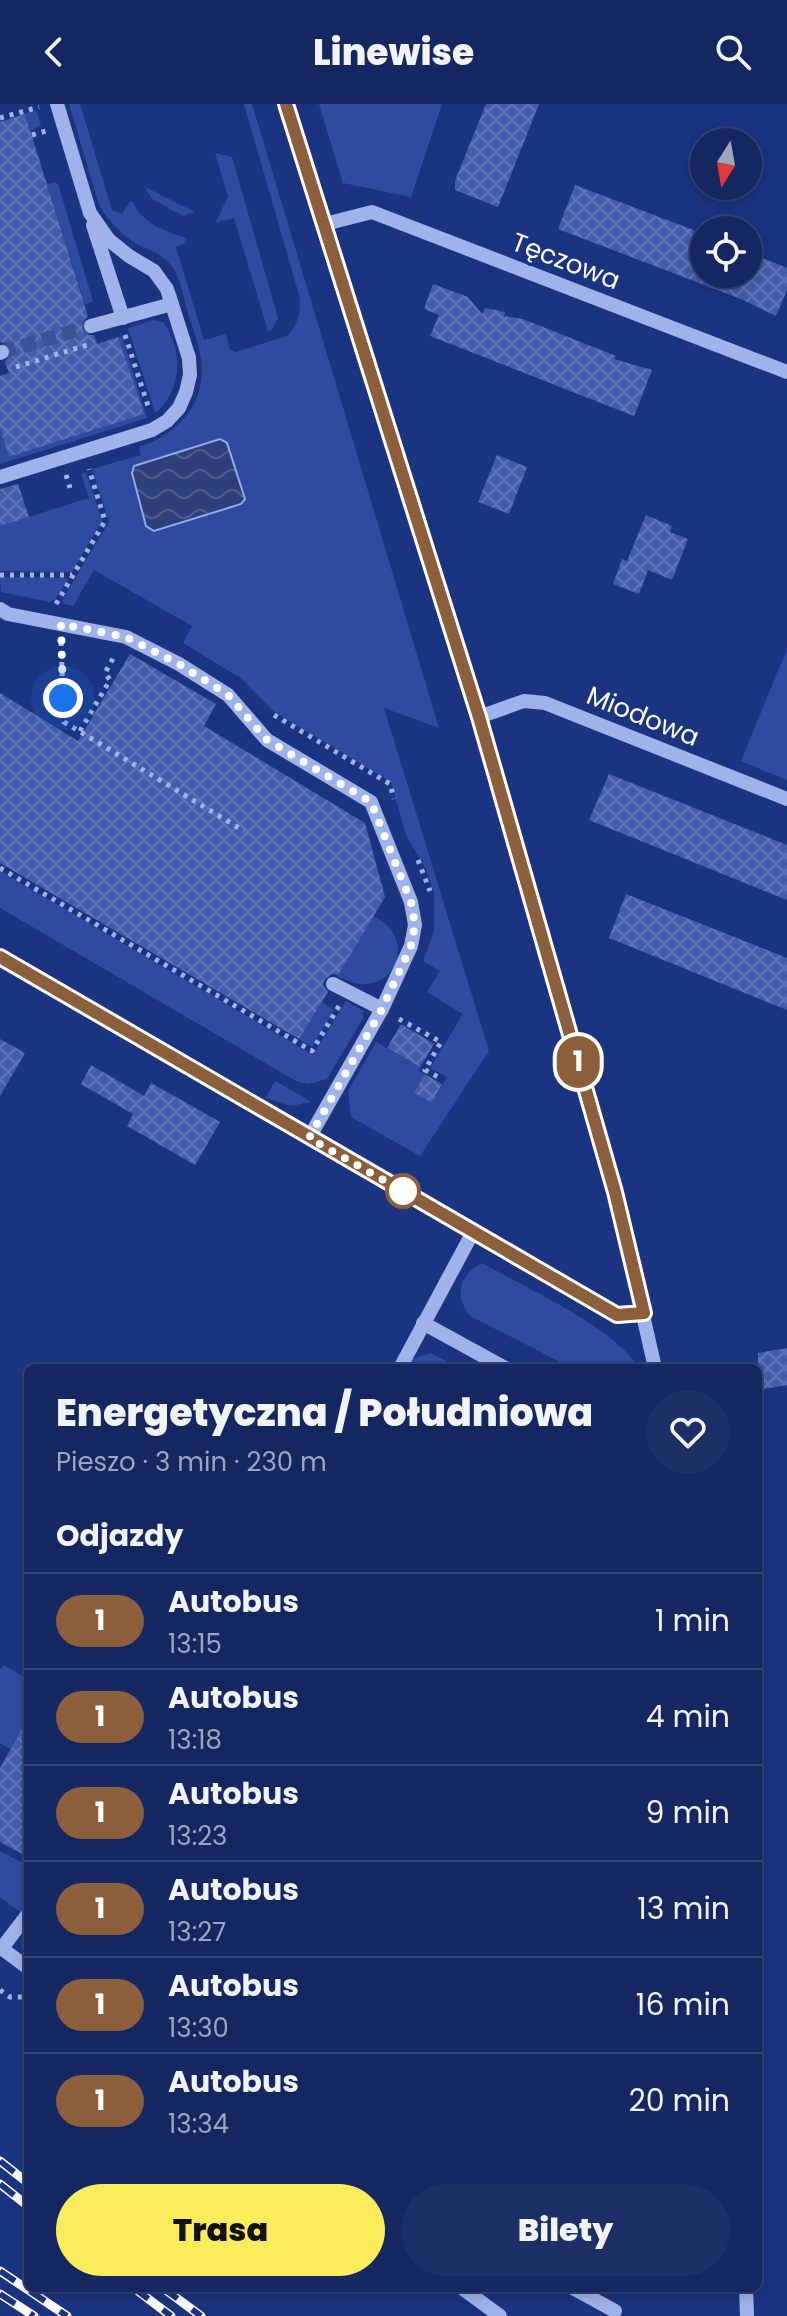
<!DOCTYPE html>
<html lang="pl">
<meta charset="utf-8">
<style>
:root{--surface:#142761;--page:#1d2f67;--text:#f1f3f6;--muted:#9da5bd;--line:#334476;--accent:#fbec5c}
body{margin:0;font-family:Poppins,sans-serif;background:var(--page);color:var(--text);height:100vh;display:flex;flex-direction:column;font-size:30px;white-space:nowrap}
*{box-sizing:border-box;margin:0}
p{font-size:26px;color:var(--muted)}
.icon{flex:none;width:44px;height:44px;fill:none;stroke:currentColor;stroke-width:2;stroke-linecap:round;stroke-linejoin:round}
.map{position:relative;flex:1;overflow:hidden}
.side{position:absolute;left:24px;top:1260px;width:738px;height:928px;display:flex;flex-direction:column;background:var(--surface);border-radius:12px;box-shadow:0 4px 12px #0003,0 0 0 2px var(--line)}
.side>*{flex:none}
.badge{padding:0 16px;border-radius:26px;font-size:28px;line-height:52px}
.needle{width:52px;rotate:191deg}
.tools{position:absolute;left:690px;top:24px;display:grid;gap:16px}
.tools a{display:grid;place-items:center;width:72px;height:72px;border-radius:50%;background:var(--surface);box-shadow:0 4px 12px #0003,0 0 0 2px var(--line);font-size:40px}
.you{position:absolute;width:40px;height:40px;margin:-20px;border:6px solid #fff;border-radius:50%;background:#1a73e8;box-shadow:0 0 0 12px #1a73e833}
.map>.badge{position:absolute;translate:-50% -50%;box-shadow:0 0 0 4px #fff}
h2{padding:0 32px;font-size:30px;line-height:72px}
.round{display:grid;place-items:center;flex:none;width:84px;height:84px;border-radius:42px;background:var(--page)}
.overview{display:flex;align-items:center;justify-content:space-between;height:136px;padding:0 32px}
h1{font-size:38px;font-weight:800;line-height:60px}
.cta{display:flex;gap:16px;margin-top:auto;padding:16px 32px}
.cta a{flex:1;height:92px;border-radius:48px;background:var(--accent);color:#111;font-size:32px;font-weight:800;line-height:92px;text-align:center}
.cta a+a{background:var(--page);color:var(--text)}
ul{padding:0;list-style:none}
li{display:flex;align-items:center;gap:24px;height:96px;padding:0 32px;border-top:2px solid var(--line)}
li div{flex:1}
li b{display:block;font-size:30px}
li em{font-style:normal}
li .badge{min-width:88px;font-weight:700;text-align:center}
header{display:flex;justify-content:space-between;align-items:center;height:104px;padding:0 32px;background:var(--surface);font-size:36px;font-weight:800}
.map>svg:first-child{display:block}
</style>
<header><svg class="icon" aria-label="back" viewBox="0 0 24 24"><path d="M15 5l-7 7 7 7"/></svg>Linewise<svg class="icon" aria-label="search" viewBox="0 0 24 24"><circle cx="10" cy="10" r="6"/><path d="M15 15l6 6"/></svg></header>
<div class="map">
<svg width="787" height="2212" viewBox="0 0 787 2212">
<defs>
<pattern id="water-waves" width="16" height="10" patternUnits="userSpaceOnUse" patternTransform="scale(2)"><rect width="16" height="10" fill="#2e4079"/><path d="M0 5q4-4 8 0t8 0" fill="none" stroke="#4d5d8d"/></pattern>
<pattern id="building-cross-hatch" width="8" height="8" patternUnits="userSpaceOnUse" patternTransform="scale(2)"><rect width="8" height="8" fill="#445dab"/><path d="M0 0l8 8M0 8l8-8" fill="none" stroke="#6075b8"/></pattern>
</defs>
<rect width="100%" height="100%" fill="#1b3481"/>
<!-- green -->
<g fill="#2f4b9f">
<path d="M69 0H80L112 106 122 110 130 97 133 98C141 118 167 129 186 134L184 140 176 143 204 236 226 230 230 246 236 248 287 232C299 220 301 207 299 191L244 0H252L439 624 384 604 489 947 420 1052 351 1013 348 987 376 938 420 963 419 967 424 970 414 989 432 999 447 973 430 964 463 910 427 888 440 867 423 857 434 827V789L426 765 406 731 391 678 273 607 242 575 183 539 192 522 94 466 73 502 64 500 62 496 109 418 92 365 141 351 139 343C178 330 207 299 201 256 199 240 193 225 188 209 183 192 181 171 168 158 161 150 152 147 142 143 124 134 109 118 99 101Z"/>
<path d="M319 0H442L411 93 343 79Z"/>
<path d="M36 6 41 21 31 27 25 11 0 18Z"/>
<path d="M215 49 232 53 278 214 272 226 268 227 234 114 215 119 228 93Z"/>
<path d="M55 78 58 80 93 197 85 201 47 80Z"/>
<path d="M145 83 195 108 183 112 152 95Z"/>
<path d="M153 216 163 218C184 246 182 287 155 309L128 224Z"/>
<path d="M122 232 147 314 0 360V324L10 353 143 310 118 233Z"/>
<path d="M86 368 102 417 72 468 0 467V422L89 394 81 370Z"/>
<path d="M0 473 69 474 56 494 50 498 1 488Z"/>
<path d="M787 545V676L741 657Z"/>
<path d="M0 767 313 951 346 897 363 907V914L327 975 308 980 296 977 0 804Z"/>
<path d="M373 812C422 834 393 903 337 872Z"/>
<path d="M322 898 334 906 312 943 299 935Z"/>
<path d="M275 977 312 998 290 1002 265 994Z"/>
<path d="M482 1159C521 1181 621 1227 638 1264H572L472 1213C453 1195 459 1170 482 1159Z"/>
<path d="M430 1249 446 1257 449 1264H408L412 1255Z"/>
<path d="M3 1561 28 1575V1615L10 1645 0 1639V1566Z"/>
<path d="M0 1747 28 1762V1797L20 1808 0 1793Z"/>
</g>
<!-- water -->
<path fill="url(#water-waves)" stroke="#92aaec" stroke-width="2" d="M220 335 227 339 245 395 241 400 154 427 146 422 132 369 134 362Z"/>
<!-- building -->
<g fill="url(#building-cross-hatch)">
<path d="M486 0H539L498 103 455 86V77Z"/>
<path d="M25 10 88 212 82 219V225L88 231H94L97 240 118 233 144 310 9 353 0 324V272L9 269 5 258 12 248 8 240 0 238V18Z"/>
<path d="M575 81 704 130V170H748V148L787 164V186L776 212 741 195 558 125Z"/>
<path d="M433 180 468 193 482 210 485 204 505 208 504 212 523 215 616 252 614 255 652 266 634 312 430 232 439 211 424 205Z"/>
<path d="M497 351 527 363 509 410 478 398Z"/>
<path d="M18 380 29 413 0 422V385Z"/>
<path d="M646 411 672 422 670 428 688 435 672 476 648 466 639 490 613 480 622 455 627 457Z"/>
<path d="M130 550 216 600 204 622 365 719 385 793 338 871 332 870 325 875 323 881 328 888 299 935 0 759V589L78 637Z"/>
<path d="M609 670 787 741V796L589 716Z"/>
<path d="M626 790 787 854V906L609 834Z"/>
<path d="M401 920 434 940 420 963 387 944Z"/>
<path d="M0 935 25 949 0 992Z"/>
<path d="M91 961 144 992 151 979 220 1018 195 1061 127 1022 133 1010 81 980Z"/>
<path d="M424 970 442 980 432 999 414 989Z"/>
<path d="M787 1244V1281L758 1286V1249Z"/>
<path d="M28 1614V1753L0 1738V1664Z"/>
</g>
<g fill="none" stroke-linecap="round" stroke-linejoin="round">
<!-- minor-tunnel -->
<path stroke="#3d5294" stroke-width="14" stroke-dasharray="14 7" stroke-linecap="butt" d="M2 248 91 222"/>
<!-- path -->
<g stroke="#9fb2ea" stroke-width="5" stroke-dasharray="4 6" stroke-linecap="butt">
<path d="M0 14 39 3"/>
<path d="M32 31 46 27"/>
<path d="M125 231 149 305"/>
<path d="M16 263 87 241"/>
<path d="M66 371 70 384"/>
<path d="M0 471H72"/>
<path d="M56 500 105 417 89 365"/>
<path d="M61 538 64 618 244 727"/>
<path d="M274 611 390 680 394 695"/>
<path d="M80 627 110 576 105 569 115 551"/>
<path d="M418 756 430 787"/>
<path d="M0 764 312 947 339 902"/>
<path d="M399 915 441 938 425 966 442 975"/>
<path d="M0 1886 10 1893H28"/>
</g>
<!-- minor -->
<g stroke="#9fb2ea" stroke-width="14">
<path d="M286 0 479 613 615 1088 655 1264"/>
<path d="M325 120 372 108 787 268"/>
<path d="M93 121 123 214"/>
<path d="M91 222 172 200"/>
<path d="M0 249 2 248"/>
<path d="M0 373 152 326 167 317 179 304 186 288 190 271 189 254 167 185 154 167 129 152 109 136 90 109 57 0"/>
<path d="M0 505 8 510 126 533 179 560 228 591 267 636 371 698 411 798 415 821 411 842 382 905 309 1034"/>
<path d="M479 613 524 597 545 599 787 695"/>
<path d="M0 853 617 1211 644 1209"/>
<path d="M333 880 382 905"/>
<path d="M423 1219 505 1264"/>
<path d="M400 1264 473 1128"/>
<path d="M0 1843 28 1864"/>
<path d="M2 1844 28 1810"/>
<path d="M462 2184 500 2212"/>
<path d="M573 2184 615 2207"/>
<path d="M746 2184 747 2212"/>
</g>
<!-- rail casing -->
<g stroke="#fff" stroke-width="9">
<g id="rail">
<path d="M0 2057 28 2079"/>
<path d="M0 2080 28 2102"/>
<path d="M0 2167 67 2212"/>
<path d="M134 2184 171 2212"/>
<path d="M163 2184 201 2212"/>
<path d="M0 2190 34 2212"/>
</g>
</g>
<!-- rail -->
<use href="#rail" stroke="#1b3481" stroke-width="6" stroke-dasharray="18" stroke-linecap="butt"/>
</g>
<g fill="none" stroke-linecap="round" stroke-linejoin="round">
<!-- line casing -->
<g stroke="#fff" stroke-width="18">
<path id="line" d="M0 853 617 1211 644 1209 615 1088 479 613 286 0"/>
</g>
<!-- line -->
<use href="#line" stroke="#8b5e3c" stroke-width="12"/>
<!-- walk -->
<path stroke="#fff" stroke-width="8" stroke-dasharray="0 14.4" d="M63 594 61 520 126 533 179 560 228 591 267 636 371 698 411 798 415 821 411 842 382 905 309 1034 403 1087"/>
</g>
<!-- markers -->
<circle fill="#fff" stroke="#8b5e3c" stroke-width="4" cx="403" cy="1087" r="16"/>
<g text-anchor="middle" stroke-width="7" stroke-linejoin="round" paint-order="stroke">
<!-- street labels -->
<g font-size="26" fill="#fff" stroke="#1b3481">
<text transform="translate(566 157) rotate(21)" y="9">Tęczowa</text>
<text transform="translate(643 612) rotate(22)" y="9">Miodowa</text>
</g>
</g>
</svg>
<div class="tools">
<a><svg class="needle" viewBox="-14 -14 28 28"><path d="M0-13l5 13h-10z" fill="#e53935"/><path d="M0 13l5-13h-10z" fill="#9da5bd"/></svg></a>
<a><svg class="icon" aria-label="locate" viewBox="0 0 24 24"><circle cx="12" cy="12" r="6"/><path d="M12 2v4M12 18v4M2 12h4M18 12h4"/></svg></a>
</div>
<div class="you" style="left:63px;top:594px"></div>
<b class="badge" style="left:578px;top:958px;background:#8b5e3c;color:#fff">1</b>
<section class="side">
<div class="overview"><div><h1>Energetyczna / Południowa</h1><p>Pieszo · 3 min · 230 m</p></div><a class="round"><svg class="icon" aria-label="heart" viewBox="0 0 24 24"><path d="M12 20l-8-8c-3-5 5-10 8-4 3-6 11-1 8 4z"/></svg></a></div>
<h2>Odjazdy</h2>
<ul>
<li><span class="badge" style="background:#8b5e3c;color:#fff">1</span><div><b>Autobus</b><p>13:15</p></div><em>1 min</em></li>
<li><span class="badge" style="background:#8b5e3c;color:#fff">1</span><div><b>Autobus</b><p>13:18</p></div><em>4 min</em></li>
<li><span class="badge" style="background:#8b5e3c;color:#fff">1</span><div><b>Autobus</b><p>13:23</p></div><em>9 min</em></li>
<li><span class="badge" style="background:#8b5e3c;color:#fff">1</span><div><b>Autobus</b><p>13:27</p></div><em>13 min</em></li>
<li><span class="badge" style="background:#8b5e3c;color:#fff">1</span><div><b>Autobus</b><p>13:30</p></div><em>16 min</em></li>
<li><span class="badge" style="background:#8b5e3c;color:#fff">1</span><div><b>Autobus</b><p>13:34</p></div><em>20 min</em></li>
</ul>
<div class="cta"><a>Trasa</a><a>Bilety</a></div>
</section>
</div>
